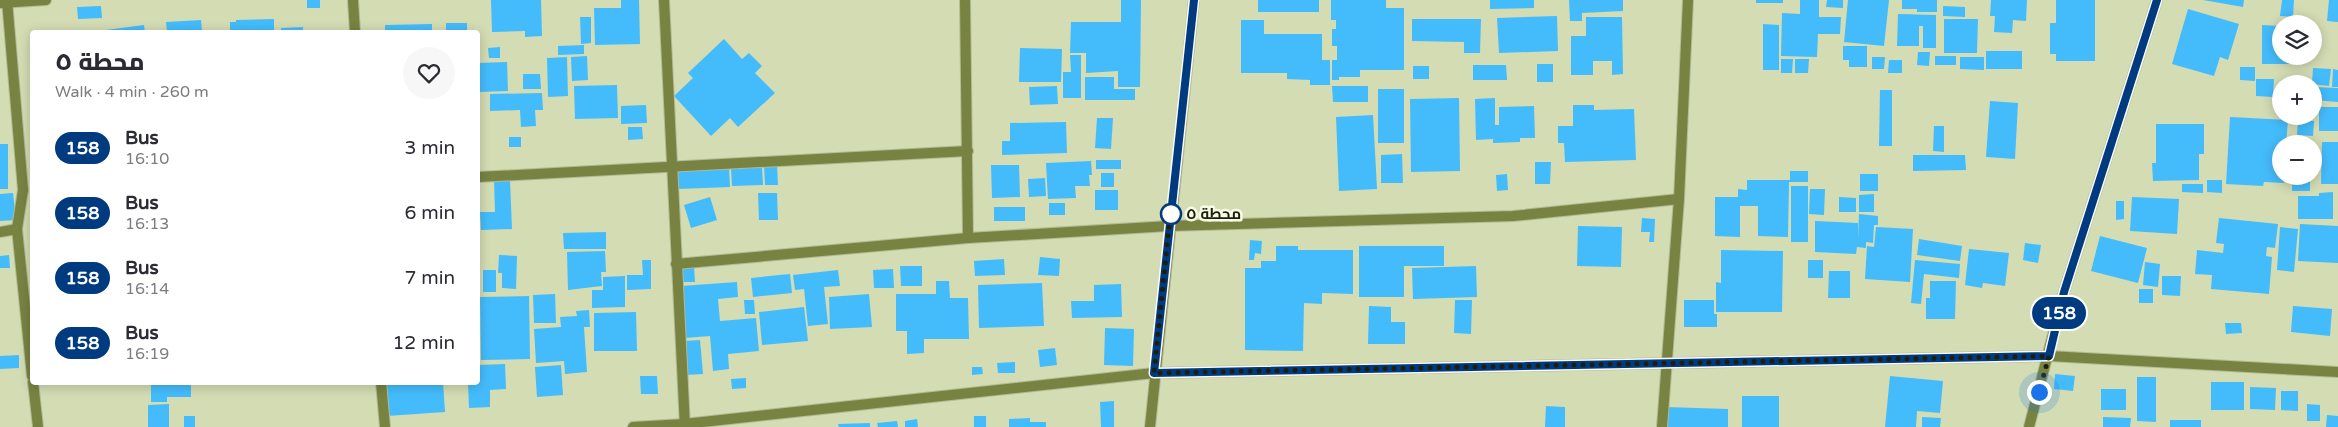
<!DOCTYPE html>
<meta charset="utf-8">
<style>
:root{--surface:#fff;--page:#f7f7f7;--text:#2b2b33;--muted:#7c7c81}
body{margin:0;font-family:"Varela Round",Cairo,sans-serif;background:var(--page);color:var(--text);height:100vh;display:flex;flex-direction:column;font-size:19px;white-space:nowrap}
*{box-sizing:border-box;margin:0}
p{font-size:16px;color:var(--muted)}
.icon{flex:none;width:28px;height:28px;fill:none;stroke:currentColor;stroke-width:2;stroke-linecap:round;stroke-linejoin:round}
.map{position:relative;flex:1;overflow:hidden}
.side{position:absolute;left:30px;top:30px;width:450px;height:355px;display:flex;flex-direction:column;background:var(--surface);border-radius:5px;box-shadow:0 2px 12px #0003}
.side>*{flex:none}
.badge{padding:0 10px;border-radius:16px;font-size:18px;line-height:32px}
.controls{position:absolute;left:2272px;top:15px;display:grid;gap:10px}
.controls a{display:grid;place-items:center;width:50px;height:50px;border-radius:50%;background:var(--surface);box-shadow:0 2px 12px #0003;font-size:25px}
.you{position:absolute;width:25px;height:25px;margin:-12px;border:4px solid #fff;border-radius:50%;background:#1a73e8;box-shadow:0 0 0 8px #1a73e833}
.map>.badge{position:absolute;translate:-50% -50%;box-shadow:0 0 0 2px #fff}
.round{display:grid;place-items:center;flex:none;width:52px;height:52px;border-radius:26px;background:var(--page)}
.headline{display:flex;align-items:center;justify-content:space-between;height:85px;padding:0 25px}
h1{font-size:24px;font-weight:800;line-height:38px}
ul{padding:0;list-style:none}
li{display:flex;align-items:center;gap:15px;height:65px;padding:0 25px}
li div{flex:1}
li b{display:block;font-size:19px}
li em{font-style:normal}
li .badge{min-width:55px;font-weight:700;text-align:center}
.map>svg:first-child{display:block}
</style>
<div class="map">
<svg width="2338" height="427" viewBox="0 0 2338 427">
<rect width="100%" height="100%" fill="#d3dcb3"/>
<!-- building -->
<g fill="#44bcfc">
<rect x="307" y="0" width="13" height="8"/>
<path d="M491 0H541L542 36 525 37V31L492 32Z"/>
<path d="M621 0H639L640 44 595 45 594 8H621Z"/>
<path d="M1121 0H1141L1140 87H1118V71L1086 73V53H1070L1071 22H1121Z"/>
<rect x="1258" y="0" width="61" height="12"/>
<path d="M1331 0H1386V8H1404V70H1360V77H1339V80H1332V60H1337V46H1332V29H1336V20H1331Z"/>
<path d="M1490 0H1534V8L1490 9Z"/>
<path d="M1569 0H1623V11L1582 13V21H1570Z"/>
<rect x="1756" y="0" width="27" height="3"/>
<path d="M1800 0H1819V17H1841L1840 34H1818L1817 57 1781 56 1782 13 1800 14Z"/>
<path d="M1827 0H1843V8L1826 7Z"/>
<path d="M1848 0H1889L1884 46 1844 42Z"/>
<path d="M1902 0H1937V12H1917V9H1902Z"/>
<path d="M1991 0H2027L2026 21 2013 20 2012 33 1994 32 1995 16H1990Z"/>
<path d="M2056 0H2095V61H2056V54H2050V23H2056Z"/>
<path d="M2203 0H2244L2243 7Z"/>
<path d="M2282 0H2294L2293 17 2280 16Z"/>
<path d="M2329 0H2338V22L2327 21Z"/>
<path d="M101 6 102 18 78 19 77 7Z"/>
<path d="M1943 6 1965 7V17L1943 16Z"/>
<path d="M2188 9 2239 24 2228 60 2220 57 2214 76 2172 64Z"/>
<path d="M1898 14 1936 15V48H1923V26H1919V46H1897Z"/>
<path d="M1557 16 1558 51 1499 53 1497 18Z"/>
<path d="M580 17H591V43L581 44Z"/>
<path d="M1586 17H1622L1623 74 1612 75V61H1593V75H1571V36H1586Z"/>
<path d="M274 19V32H230V22H236V20Z"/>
<path d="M1412 19H1481L1480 53H1464V42L1412 41Z"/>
<path d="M1944 19H1978L1977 53H1944Z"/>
<path d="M201 20 202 32H167L166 22Z"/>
<path d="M1241 20H1264V34H1322V60H1330V85H1310V80L1287 79V73H1241Z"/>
<rect x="446" y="23" width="21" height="9"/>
<path d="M432 24V32H385V25Z"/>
<path d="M1763 24 1779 25V70H1763Z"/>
<path d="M144 25 145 32H106V30Z"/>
<path d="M2262 25 2281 26V56H2294V64H2262Z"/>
<path d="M303 27V32H281V28Z"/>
<path d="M724 39 742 59 749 53 762 66 755 73 775 93 738 127 730 118 711 136 674 96 693 78 688 73Z"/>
<path d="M584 45V54L558 55V46Z"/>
<path d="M1843 46H1867V67H1849V60H1843Z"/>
<path d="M500 47V58H489L488 48Z"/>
<path d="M1020 48 1062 49 1061 82H1019Z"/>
<rect x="1986" y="51" width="36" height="18"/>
<path d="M1918 52H1930L1929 66 1917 65Z"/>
<path d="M1070 55H1081V98H1063V72H1071Z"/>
<path d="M587 56 588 80 572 81 571 57Z"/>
<rect x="1935" y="56" width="21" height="9"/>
<path d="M567 57 568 96 548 97 547 58Z"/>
<path d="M1872 57H1885L1884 69H1872Z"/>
<path d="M1960 57H1984V70L1960 69Z"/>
<path d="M1781 59H1793L1792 73H1781Z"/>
<path d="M1795 59H1809L1808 73H1795Z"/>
<path d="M1889 60H1902V73H1888Z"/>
<path d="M507 62 508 91 479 92 478 63Z"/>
<rect x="1537" y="64" width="16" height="18"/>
<path d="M1473 65H1506L1507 80H1473Z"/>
<rect x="1413" y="66" width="16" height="13"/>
<path d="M2240 67H2255V81L2240 80Z"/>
<path d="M2313 68 2331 69 2329 86 2312 84Z"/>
<path d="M2333 69 2338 70V87H2332Z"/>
<path d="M523 74H540L541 89H523Z"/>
<path d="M1085 77H1114V89H1135V100H1085Z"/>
<path d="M2256 79H2274L2273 97 2256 96Z"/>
<path d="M617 85 618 118 575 119 574 86Z"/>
<path d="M1057 86 1058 104 1030 105 1029 87Z"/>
<path d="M1332 86H1368V102H1333Z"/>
<path d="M2314 87 2338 88V102L2314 100Z"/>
<rect x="1378" y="89" width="26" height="54"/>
<path d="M1880 90H1892V146H1879Z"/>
<path d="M542 93 543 110H535L536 126 521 127 520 110 490 111V94Z"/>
<path d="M1459 98 1460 171 1411 172 1410 99Z"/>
<path d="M1495 98V125H1499V107L1534 106 1535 138H1520V142L1493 143V139L1476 140 1475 99Z"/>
<path d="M1990 101 2018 103 2015 159 1986 157Z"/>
<path d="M646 105 647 123 621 124V106Z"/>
<path d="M1573 105H1594V110L1634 109 1636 160 1565 162 1564 143H1558V126H1573Z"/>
<rect x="2319" y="107" width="19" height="24"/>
<path d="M1373 115 1377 189 1339 191 1336 117Z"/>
<path d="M2230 117 2288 120 2286 144H2281V176H2284V183L2264 182 2263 186 2226 184Z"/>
<path d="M1097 118H1113L1111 149 1095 148Z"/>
<path d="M2298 120 2314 121 2313 136 2297 135Z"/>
<path d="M1066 122 1067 153 1002 155V141H1010V123Z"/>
<path d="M2156 124H2204V154H2199V180L2153 181 2152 163H2156Z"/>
<path d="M1934 126H1944V152L1933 151Z"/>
<path d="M628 127H642L643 139 628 140Z"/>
<rect x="509" y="137" width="12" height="10"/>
<path d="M2322 142H2338V184H2321Z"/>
<rect x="0" y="144" width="8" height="45"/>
<path d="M1402 154 1403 183H1381V155Z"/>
<path d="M1913 155H1965L1966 170 1913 171Z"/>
<rect x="1096" y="160" width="25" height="9"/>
<path d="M1091 161 1092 175H1089L1090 186H1075L1076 198 1048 199 1046 163Z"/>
<path d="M1535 162H1551L1550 184H1535Z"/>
<path d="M777 164 778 185H765L764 165Z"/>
<path d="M991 165H1019L1020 197 992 198Z"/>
<path d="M762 167 763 185 732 186 731 168Z"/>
<path d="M729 168 730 187 678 189V169Z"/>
<path d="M1790 171H1808V182H1789L1788 237 1758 236V206H1740V237L1715 236V197H1738V189L1747 190V180H1790Z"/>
<rect x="1101" y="173" width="13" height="14"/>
<path d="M1507 174 1508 190 1497 191 1496 175Z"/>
<rect x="1860" y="174" width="18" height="17"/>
<rect x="2292" y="177" width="18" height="14"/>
<path d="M1045 178 1046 196 1029 197 1028 179Z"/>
<path d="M494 180H510L512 229 481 230 480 212H495Z"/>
<path d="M2207 180H2222V193L2207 192Z"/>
<path d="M2182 184H2203V193L2182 192Z"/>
<rect x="1791" y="186" width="17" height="56"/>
<path d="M1810 189H1825L1824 215 1809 214Z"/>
<rect x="1095" y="190" width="23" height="20"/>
<path d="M2333 192V219H2298V196H2319V193Z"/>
<path d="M13 193 16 220 0 221V194Z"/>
<path d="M758 193H777L778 220H759Z"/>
<path d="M1874 194V212H1859V195Z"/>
<path d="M710 197 717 220 691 228 684 205Z"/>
<path d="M1839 197 1856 198V212H1839Z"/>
<path d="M2132 197 2179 199 2177 234 2130 231Z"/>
<path d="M2116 201H2124V219L2116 220Z"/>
<rect x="1049" y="203" width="16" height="12"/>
<rect x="994" y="207" width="31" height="14"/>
<path d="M1859 214 1878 216V225H1874L1873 243 1866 242V248L1857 247 1856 254 1815 252V221L1858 223V239Z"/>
<path d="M1642 218 1655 219 1654 242H1649L1650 232H1641Z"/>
<path d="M2219 218 2278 224 2275 248 2267 247 2266 256 2272 257 2269 294 2211 289 2212 275 2195 274 2197 250 2223 253 2224 244 2216 243Z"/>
<path d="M2300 224 2338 226V263L2298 261Z"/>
<path d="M1578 226 1622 227 1621 267 1577 266Z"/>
<path d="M1876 227 1913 229 1910 282 1865 279 1867 246 1874 247Z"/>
<path d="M2280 227 2298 229 2294 272 2277 270Z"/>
<path d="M606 232V249H564L563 233Z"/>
<path d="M2100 236 2147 248 2138 283 2091 271Z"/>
<path d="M1919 239 1962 246 1960 261 1917 255Z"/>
<path d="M1250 240 1262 241 1261 254 1255 253 1254 260H1249Z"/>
<path d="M2025 243 2041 245 2038 263 2023 260Z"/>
<path d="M1276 246H1298V250H1353V294L1322 293V304L1304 303 1303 351 1245 350V268H1261V261H1276Z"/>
<path d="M1359 246H1444V266H1404V297H1359Z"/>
<path d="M1969 249 2009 253 2005 286 1983 283 1982 288 1965 285Z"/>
<path d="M1721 250 1783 251 1782 312H1716V282L1721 283Z"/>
<path d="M605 251 606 272H601L602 286 568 290 567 252Z"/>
<path d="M9 255 10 268H0V256Z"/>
<path d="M499 255 517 256 516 289 502 288V273H498Z"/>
<path d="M1040 257 1060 259 1059 276 1038 275Z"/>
<path d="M1004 259 1005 275 975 276 974 261Z"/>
<path d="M642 260H651V289L627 290V275H643Z"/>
<rect x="1808" y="260" width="15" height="18"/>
<path d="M1915 260 1960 264 1959 278 1924 274 1921 304 1911 303Z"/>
<path d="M2145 262 2160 264 2158 287 2143 285Z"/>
<path d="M694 266 695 282H678V267Z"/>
<path d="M900 266H922V286H901Z"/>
<path d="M1476 266 1477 297 1413 299 1412 268Z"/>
<path d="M893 269 894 288H874L873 270Z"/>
<rect x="483" y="270" width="13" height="22"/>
<path d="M838 270 840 286 824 287 828 324 808 326 804 289 795 290 793 275Z"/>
<path d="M1829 271H1850V298H1828Z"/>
<path d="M790 274 792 293 753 297 751 278Z"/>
<path d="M625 276V307L592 308V290H603V277Z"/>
<path d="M2162 276H2181L2180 296 2162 295Z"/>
<path d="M936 281H949L950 298H968L969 339H924V353L907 354V331H896V294H936Z"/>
<path d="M1930 281H1956L1955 319H1926V298H1930Z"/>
<path d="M737 282 738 297 718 299 720 321 756 318 759 351 728 354 729 369 713 371 710 336 685 338 681 286Z"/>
<path d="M1042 283 1044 326 979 328 978 285Z"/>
<path d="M1121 284 1122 317 1072 318 1071 301H1094V285Z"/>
<rect x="2139" y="289" width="14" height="14"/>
<path d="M555 294 556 323H534L533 295Z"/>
<path d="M869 294 872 327 830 329 829 297Z"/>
<path d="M529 296 530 359 481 360 480 297Z"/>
<path d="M744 300H754L755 314H745Z"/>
<path d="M1455 300H1472L1471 334 1454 333Z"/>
<path d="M1684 300H1714V314H1717V327H1684Z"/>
<path d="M1369 306 1391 307V322H1405V344H1368Z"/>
<path d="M2293 306 2332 309 2330 336 2291 332Z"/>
<path d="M804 307 808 341 762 345 759 312Z"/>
<path d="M589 310 590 327H584L587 372 565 374 564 361 536 363 534 329 561 327 560 317 577 316 576 311Z"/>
<path d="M636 312 637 351H594V313Z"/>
<path d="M2225 323H2241L2242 333 2226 334Z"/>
<path d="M1105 328 1134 329 1133 366 1104 365Z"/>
<path d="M700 340 703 374 686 375 684 341Z"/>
<path d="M1055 348 1057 365 1040 367 1038 350Z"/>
<path d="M19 355V368L0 369V356Z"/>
<path d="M1015 362V373H998L997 363Z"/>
<path d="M505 364 506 389 490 390V407L469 408 468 382H478V365Z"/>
<path d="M561 365 563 395 537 397 535 367Z"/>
<path d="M972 367H982L983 374 972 375Z"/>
<path d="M2055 374 2075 376 2073 391 2054 389Z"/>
<path d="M640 376H657L658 394H641Z"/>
<path d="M1890 376 1943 381 1940 413 1917 411 1916 427H1885Z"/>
<path d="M2137 377H2156V422L2137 421Z"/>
<path d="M746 378V388L732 389 731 379Z"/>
<path d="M151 382H191V397H167V402H151Z"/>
<path d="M385 382H443L445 412 387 416Z"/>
<rect x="2211" y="382" width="33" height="28"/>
<path d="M2250 387 2276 388 2275 410 2250 409Z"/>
<rect x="2101" y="389" width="25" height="21"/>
<path d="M2281 391H2298V411L2281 410Z"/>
<rect x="1742" y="396" width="37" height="31"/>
<path d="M1114 401V427H1101L1100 402Z"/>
<path d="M169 404V427H148V405Z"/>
<path d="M2307 404 2320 405V421H2307Z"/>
<path d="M1546 406 1565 407V427H1545Z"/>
<path d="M1666 407 1728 409V427H1666Z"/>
<path d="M2327 415 2338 416V427H2326Z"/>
<rect x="184" y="416" width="11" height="11"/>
<rect x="974" y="416" width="12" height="11"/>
<path d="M1922 417 1941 418 1940 427H1922Z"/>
<path d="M2103 417 2131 418 2130 427H2103Z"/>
<path d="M1030 418V422H1046V427H1009V419Z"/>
<path d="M917 419 918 427H905V421Z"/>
<rect x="2170" y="420" width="31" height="7"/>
<path d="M897 421 898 427H878L877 423Z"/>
<path d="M870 423V427H839L838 424Z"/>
</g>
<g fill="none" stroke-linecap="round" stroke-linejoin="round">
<!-- minor casing -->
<g stroke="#b2ba95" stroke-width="12">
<g id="minor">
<path d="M7 0 23 190 17 229 32 376"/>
<path d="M353 0 355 32"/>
<path d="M664 0 685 427"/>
<path d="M965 0 968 238"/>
<path d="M0 3 46 0"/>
<path d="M478 177 968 151"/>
<path d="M0 232 17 229"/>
<path d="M676 264 968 238 1169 226 1513 216 1679 199"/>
<path d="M33 382 38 427"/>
<path d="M381 382 385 427"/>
<path d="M633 427 684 424 1154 373 2049 356 2338 372"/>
<path d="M1662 427 1679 199 1688 0"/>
<path d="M2029 427 2064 292 2157 0"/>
</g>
</g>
<!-- tertiary casing -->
<g stroke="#b2ba95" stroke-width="12">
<path id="tertiary" d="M1150 427 1194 0"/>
</g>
<!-- minor -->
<use href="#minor" stroke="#788342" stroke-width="10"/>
<!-- tertiary -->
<use href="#tertiary" stroke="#788342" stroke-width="10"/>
</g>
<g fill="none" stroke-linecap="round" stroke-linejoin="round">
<!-- line casing -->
<g stroke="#fff" stroke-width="11">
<path id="line" d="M1194 0 1154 373 2049 356 2064 292 2157 0"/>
</g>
<!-- line -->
<use href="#line" stroke="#003b80" stroke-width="8"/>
<!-- walk -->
<path stroke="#1c1e0f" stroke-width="5" stroke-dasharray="0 9" d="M1171 214V207L1154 373 2049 356 2039 392"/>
</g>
<!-- markers -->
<circle fill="#fff" stroke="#003b80" stroke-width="2.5" cx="1171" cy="214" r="10"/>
<g text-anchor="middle" stroke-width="5" stroke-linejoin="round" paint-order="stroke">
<!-- stop labels -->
<g font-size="15" font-weight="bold" fill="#1c1e0f" stroke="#f6fae5" text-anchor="start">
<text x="1186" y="219">محطة ٥</text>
</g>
</g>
</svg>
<div class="controls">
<a><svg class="icon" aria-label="layers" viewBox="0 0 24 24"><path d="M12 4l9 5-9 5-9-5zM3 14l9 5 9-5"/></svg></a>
<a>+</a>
<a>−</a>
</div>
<div class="you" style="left:2039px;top:392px"></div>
<b class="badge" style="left:2059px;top:313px;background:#003b80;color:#fff">158</b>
<section class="side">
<div class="headline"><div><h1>محطة ٥</h1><p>Walk · 4 min · 260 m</p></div><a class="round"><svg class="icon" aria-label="heart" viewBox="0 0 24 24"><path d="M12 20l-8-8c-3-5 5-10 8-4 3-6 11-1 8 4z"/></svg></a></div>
<ul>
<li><span class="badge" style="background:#003b80;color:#fff">158</span><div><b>Bus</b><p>16:10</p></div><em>3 min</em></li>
<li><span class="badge" style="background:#003b80;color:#fff">158</span><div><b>Bus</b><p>16:13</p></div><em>6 min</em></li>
<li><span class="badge" style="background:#003b80;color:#fff">158</span><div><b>Bus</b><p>16:14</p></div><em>7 min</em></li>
<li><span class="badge" style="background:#003b80;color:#fff">158</span><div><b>Bus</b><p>16:19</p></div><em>12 min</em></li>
</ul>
</section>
</div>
